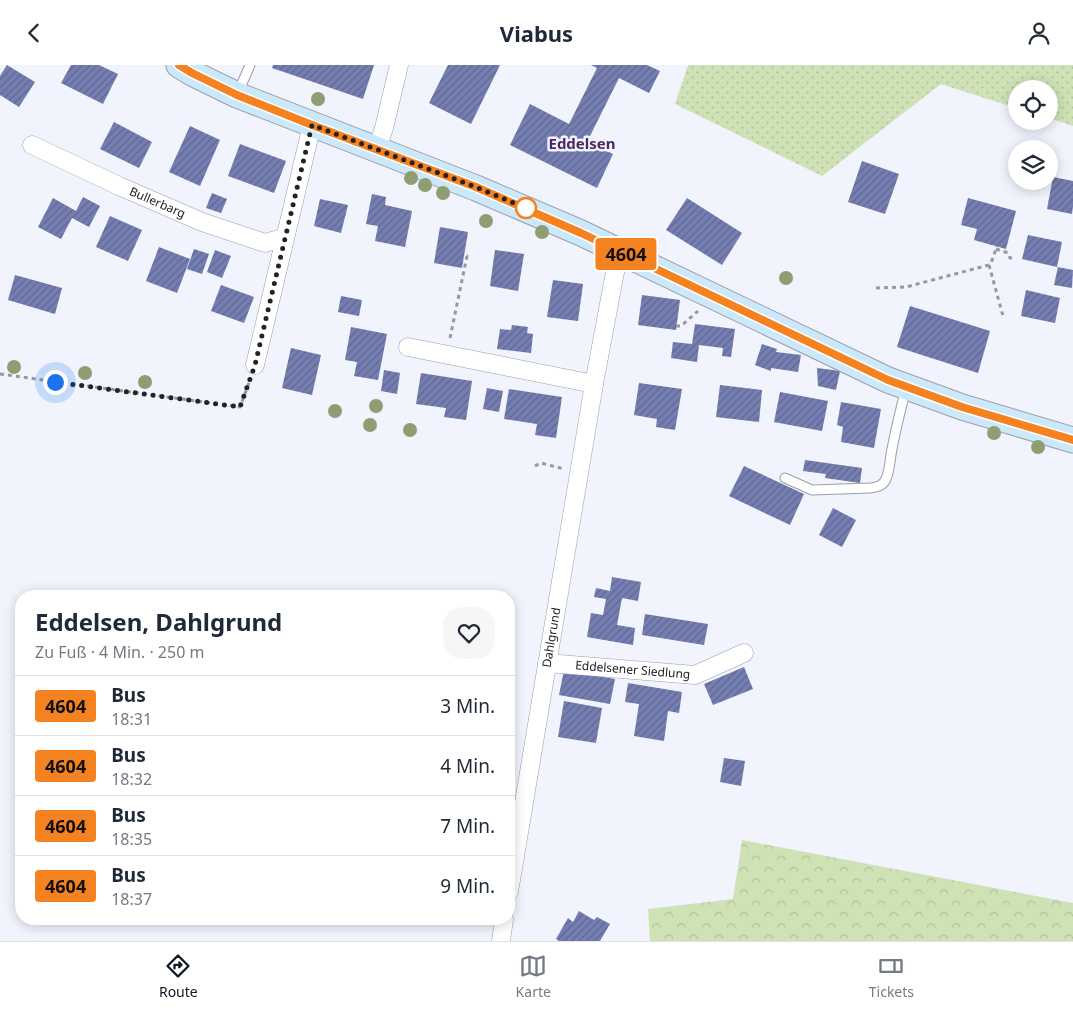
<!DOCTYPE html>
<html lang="de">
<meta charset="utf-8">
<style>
:root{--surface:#fff;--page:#f6f6f7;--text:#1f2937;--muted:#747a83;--line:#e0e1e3;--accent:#111827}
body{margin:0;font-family:"Noto Sans",sans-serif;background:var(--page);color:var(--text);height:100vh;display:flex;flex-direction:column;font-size:19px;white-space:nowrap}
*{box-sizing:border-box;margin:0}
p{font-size:16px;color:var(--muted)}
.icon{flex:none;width:28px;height:28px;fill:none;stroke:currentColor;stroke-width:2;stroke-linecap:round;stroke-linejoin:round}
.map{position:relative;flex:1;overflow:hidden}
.side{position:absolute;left:15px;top:525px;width:500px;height:335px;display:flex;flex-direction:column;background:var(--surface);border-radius:20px;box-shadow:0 2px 12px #0003}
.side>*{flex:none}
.badge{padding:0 10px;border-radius:4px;font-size:18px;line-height:32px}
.tools{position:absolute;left:1008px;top:15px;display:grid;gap:10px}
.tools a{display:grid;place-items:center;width:50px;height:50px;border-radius:50%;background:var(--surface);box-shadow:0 2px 12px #0003;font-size:25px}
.you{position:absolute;width:25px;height:25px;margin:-12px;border:4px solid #fff;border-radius:50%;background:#1a73e8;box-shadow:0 0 0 8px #1a73e833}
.map>.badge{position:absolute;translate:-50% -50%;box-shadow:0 0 0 2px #fff}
.round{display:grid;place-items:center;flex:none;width:52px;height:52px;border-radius:20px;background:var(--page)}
.summary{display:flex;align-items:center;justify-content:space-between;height:85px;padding:0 20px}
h1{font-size:24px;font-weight:700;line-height:38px}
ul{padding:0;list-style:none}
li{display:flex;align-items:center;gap:15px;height:60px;padding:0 20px;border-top:1px solid var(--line)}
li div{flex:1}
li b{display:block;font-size:19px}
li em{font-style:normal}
li .badge{min-width:55px;font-weight:700;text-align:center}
header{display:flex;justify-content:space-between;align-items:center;height:65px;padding:0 20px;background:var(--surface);font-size:22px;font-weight:700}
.tabs{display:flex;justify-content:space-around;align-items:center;height:70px;border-top:1px solid var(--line);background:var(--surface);font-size:14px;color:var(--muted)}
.tabs a{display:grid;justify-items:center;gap:2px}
.tabs .selected{color:var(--accent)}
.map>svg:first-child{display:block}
</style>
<header><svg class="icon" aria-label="back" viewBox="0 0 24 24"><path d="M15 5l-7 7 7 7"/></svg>Viabus<svg class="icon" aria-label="person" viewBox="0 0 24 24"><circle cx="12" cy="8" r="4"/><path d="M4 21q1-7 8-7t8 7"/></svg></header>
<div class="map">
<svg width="1073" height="876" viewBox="0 0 1073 876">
<defs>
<pattern id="grass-dots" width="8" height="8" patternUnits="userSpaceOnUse" patternTransform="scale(1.25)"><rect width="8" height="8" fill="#cfe2b6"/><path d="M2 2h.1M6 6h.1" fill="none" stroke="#b1c29c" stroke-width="1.8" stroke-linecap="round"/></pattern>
<pattern id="forest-crowns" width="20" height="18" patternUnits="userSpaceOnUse" patternTransform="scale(1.25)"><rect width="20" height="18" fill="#cfe2b6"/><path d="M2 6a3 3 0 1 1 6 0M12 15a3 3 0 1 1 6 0" fill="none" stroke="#b1c29c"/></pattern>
<pattern id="building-hatch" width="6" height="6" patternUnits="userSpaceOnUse" patternTransform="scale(1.25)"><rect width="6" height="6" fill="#747eb1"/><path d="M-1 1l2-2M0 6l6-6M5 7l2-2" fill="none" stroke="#5f6790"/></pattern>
</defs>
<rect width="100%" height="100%" fill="#f1f3fd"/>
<!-- grass -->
<path fill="url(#grass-dots)" d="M688 0H1073V61L1049 53V24H1016V43L941 19 822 111 675 39Z"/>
<!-- forest -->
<path fill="url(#forest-crowns)" d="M742 775 1073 838V876H650L648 844 733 834Z"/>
<!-- building -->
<g fill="url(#building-hatch)">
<path d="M7 0 35 17 19 42 0 30V11Z"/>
<path d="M71 0H99L118 9 103 39 61 18Z"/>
<path d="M273 0H374L363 34 272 3Z"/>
<path d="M448 0H500L471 59 429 38Z"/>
<path d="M591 0H647L660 6 649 28 619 13 587 77 613 89 597 123 510 80 530 39 569 59 597 3Z"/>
<path d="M114 57 152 77 139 103 100 84Z"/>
<path d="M190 61 220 75 200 121 169 107Z"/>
<path d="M240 79 286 96 274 128 228 111Z"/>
<path d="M862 96 899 109 885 149 848 137Z"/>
<path d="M1053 112 1073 116V141L1072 149 1047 144Z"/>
<path d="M212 128 227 134 221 148 206 143Z"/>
<path d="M372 129 386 132 385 140 412 146 405 182 375 176 378 161 366 159Z"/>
<path d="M83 132 100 141 89 162 72 153 61 174 38 162 53 133 76 146Z"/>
<path d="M687 133 742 168 722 200 666 165Z"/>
<path d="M968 133 1016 146 1006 184 974 175 977 164 961 160Z"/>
<path d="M320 134 348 140 341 168 314 161Z"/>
<path d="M110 151 142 165 128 196 96 182Z"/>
<path d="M440 162 468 167 462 203 434 198Z"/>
<path d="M1028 170 1062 177 1057 202 1022 194Z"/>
<path d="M159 182 190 194 177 228 146 216Z"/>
<path d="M194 184 209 189 202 209 187 204Z"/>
<path d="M215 185 231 191 222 213 207 207Z"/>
<path d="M495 185 524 189 518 226 490 221Z"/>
<path d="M1058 202 1073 205 1072 223 1054 220Z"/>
<path d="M15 210 62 223 55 249 8 235Z"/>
<path d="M553 215 583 219 578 256 547 252Z"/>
<path d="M221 220 254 232 244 258 211 246Z"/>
<path d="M1026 225 1060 233 1055 258 1021 251Z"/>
<path d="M642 230 680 235 676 265 638 260Z"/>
<path d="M341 231 362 235 359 251 338 247Z"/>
<path d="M910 241 990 266 978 308 897 282Z"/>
<path d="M695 259 735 264 731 292 722 291 723 283 699 280 697 297 671 293 673 277 692 279Z"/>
<path d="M512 260 528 262 527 268 533 269 531 288 497 284 500 264 511 265Z"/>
<path d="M351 262 387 269 378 315 354 311 357 297 345 295Z"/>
<path d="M762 279 777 284 776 287 801 290 798 307 771 303V306L755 300Z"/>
<path d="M291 283 321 290 312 330 282 323Z"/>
<path d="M817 303 840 306 836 325 818 321Z"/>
<path d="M384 305 400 308 397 329 381 326Z"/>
<path d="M421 308 472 316 466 355 444 352 446 343 416 339Z"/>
<path d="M639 318 682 324 675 365 656 362 657 354 634 350Z"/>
<path d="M720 320 762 325 759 357 716 352Z"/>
<path d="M487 323 503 326 499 347 483 344Z"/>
<path d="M509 324 562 332 556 373 535 370 537 359 504 354Z"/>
<path d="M780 327 828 336 822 366 774 357Z"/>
<path d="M841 337 881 344 874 383 841 377 843 362 837 360Z"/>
<path d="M805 395 862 403 860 418 825 413 826 409 803 406Z"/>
<path d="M744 401 804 429 790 460 729 431Z"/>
<path d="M833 443 856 455 842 482 819 470Z"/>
<path d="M612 512 641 517 638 536 622 533 617 560 635 563 633 580 587 572 591 548 603 550 606 534 594 532 596 523 610 526Z"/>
<path d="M645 549 708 559 704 580 642 570Z"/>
<path d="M744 602 753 624 713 640 704 619Z"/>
<path d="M564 605 615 614 610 639 559 630Z"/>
<path d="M628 618 682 627 679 648 668 646 664 676 634 671 639 639 625 637Z"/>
<path d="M564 636 602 643 596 678 558 672Z"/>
<path d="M724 693 745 696 741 721 720 717Z"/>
<path d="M579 846 594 855 597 852 610 859 600 876H559L556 874 568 853 573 857Z"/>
</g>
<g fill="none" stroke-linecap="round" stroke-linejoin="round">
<!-- lane casing -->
<g stroke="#9b9ea9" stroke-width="11">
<g id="lane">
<path d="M237 30 250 0"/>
<path d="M785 413 812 425 870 423C877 422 883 421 886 414 890 405 890 393 892 384 896 363 901 343 906 323"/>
</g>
</g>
<!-- street casing -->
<g stroke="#9b9ea9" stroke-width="19">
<g id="street">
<path id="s1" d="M32 80 119 121 202 157 265 178 285 172"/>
<path d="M377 84 384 63 399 0"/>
<path d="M408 282 594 319"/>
<path d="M255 300 312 60"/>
<path id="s2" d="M547 598 695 610 744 588"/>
<path id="s3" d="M509 827 594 319 615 207 622 187"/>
<path d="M501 876 504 854"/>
</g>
</g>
<!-- secondary casing -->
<g stroke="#9b9ea9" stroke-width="27">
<path id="secondary" d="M179 0 192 8 237 30 476 123 581 168 888 315 962 342 1073 375"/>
</g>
<!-- path -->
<g stroke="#9798a0" stroke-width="3" stroke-dasharray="4 4" stroke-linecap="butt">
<path d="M996 184 1008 188 1010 193 1015 194"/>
<path d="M989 200 1003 251"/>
<path d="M876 223 906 222 989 200 991 198 997 181"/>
<path d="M676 261H681L698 246"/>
<path d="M450 273 467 191H464"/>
<path d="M0 309 240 342 250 315"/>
<path d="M535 401 541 398 564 404"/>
</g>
<!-- lane -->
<use href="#lane" stroke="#fff" stroke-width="9"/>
<!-- street -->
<use href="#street" stroke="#fff" stroke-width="18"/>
<!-- secondary -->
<use href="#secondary" stroke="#cce9fc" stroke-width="25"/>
</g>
<!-- trees -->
<g fill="#8f9e72">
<circle cx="318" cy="34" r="7"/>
<circle cx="411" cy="113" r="7"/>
<circle cx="425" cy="120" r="7"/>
<circle cx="443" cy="128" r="7"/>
<circle cx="486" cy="156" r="7"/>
<circle cx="542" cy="167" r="7"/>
<circle cx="786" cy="213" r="7"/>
<circle cx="14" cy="302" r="7"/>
<circle cx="85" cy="308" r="7"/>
<circle cx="145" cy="317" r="7"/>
<circle cx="376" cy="341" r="7"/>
<circle cx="335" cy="346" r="7"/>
<circle cx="370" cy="360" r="7"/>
<circle cx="410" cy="365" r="7"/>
<circle cx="994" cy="368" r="7"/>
<circle cx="1038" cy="382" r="7"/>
</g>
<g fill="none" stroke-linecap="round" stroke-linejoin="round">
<!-- line casing -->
<g stroke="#fff" stroke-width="11">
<path id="line" d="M179 0 192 8 237 30 312 60 476 122 581 168 888 315 962 342 1073 375"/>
</g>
<!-- line -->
<use href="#line" stroke="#f58220" stroke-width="8"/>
<!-- walk -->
<path stroke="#222327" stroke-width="5" stroke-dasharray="0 9" d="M55 317 240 342 255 300 312 60 476 122 526 143"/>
</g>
<!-- markers -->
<circle fill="#fff" stroke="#f58220" stroke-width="2.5" cx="526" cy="143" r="10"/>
<g text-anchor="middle" stroke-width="5" stroke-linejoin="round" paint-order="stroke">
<!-- street labels -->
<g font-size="12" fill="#222327" stroke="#f1f3fd">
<text dy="4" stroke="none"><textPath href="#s1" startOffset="138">Bullerbarg</textPath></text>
<text dy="4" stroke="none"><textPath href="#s3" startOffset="258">Dahlgrund</textPath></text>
<text dy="4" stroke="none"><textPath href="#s2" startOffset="86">Eddelsener Siedlung</textPath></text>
</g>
<!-- quarter labels -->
<g font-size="15" font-weight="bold" fill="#4a2860" stroke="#f1f3fd">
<text x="582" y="84">Eddelsen</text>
</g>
</g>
</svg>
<div class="tools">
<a><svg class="icon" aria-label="locate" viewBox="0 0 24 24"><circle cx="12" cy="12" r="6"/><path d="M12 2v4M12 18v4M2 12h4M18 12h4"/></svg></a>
<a><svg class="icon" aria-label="layers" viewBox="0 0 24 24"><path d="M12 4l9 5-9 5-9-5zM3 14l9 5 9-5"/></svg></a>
</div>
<div class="you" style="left:55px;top:317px"></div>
<b class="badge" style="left:626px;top:189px;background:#f58220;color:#111">4604</b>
<section class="side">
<div class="summary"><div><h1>Eddelsen, Dahlgrund</h1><p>Zu Fuß · 4 Min. · 250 m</p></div><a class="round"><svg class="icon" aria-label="heart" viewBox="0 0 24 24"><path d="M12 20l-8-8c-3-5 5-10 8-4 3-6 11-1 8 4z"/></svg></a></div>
<ul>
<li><span class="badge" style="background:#f58220;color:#111">4604</span><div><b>Bus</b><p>18:31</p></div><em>3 Min.</em></li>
<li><span class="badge" style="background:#f58220;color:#111">4604</span><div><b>Bus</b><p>18:32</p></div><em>4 Min.</em></li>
<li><span class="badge" style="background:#f58220;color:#111">4604</span><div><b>Bus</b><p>18:35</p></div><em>7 Min.</em></li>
<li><span class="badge" style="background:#f58220;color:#111">4604</span><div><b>Bus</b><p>18:37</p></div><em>9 Min.</em></li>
</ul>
</section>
</div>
<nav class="tabs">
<a class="selected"><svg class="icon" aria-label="directions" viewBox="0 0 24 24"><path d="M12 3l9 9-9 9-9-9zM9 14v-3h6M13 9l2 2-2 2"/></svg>Route</a>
<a><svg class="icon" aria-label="map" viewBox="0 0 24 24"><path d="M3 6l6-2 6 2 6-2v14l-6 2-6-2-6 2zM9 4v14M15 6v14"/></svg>Karte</a>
<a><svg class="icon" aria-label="tickets" viewBox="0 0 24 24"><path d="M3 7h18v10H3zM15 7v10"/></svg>Tickets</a>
</nav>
